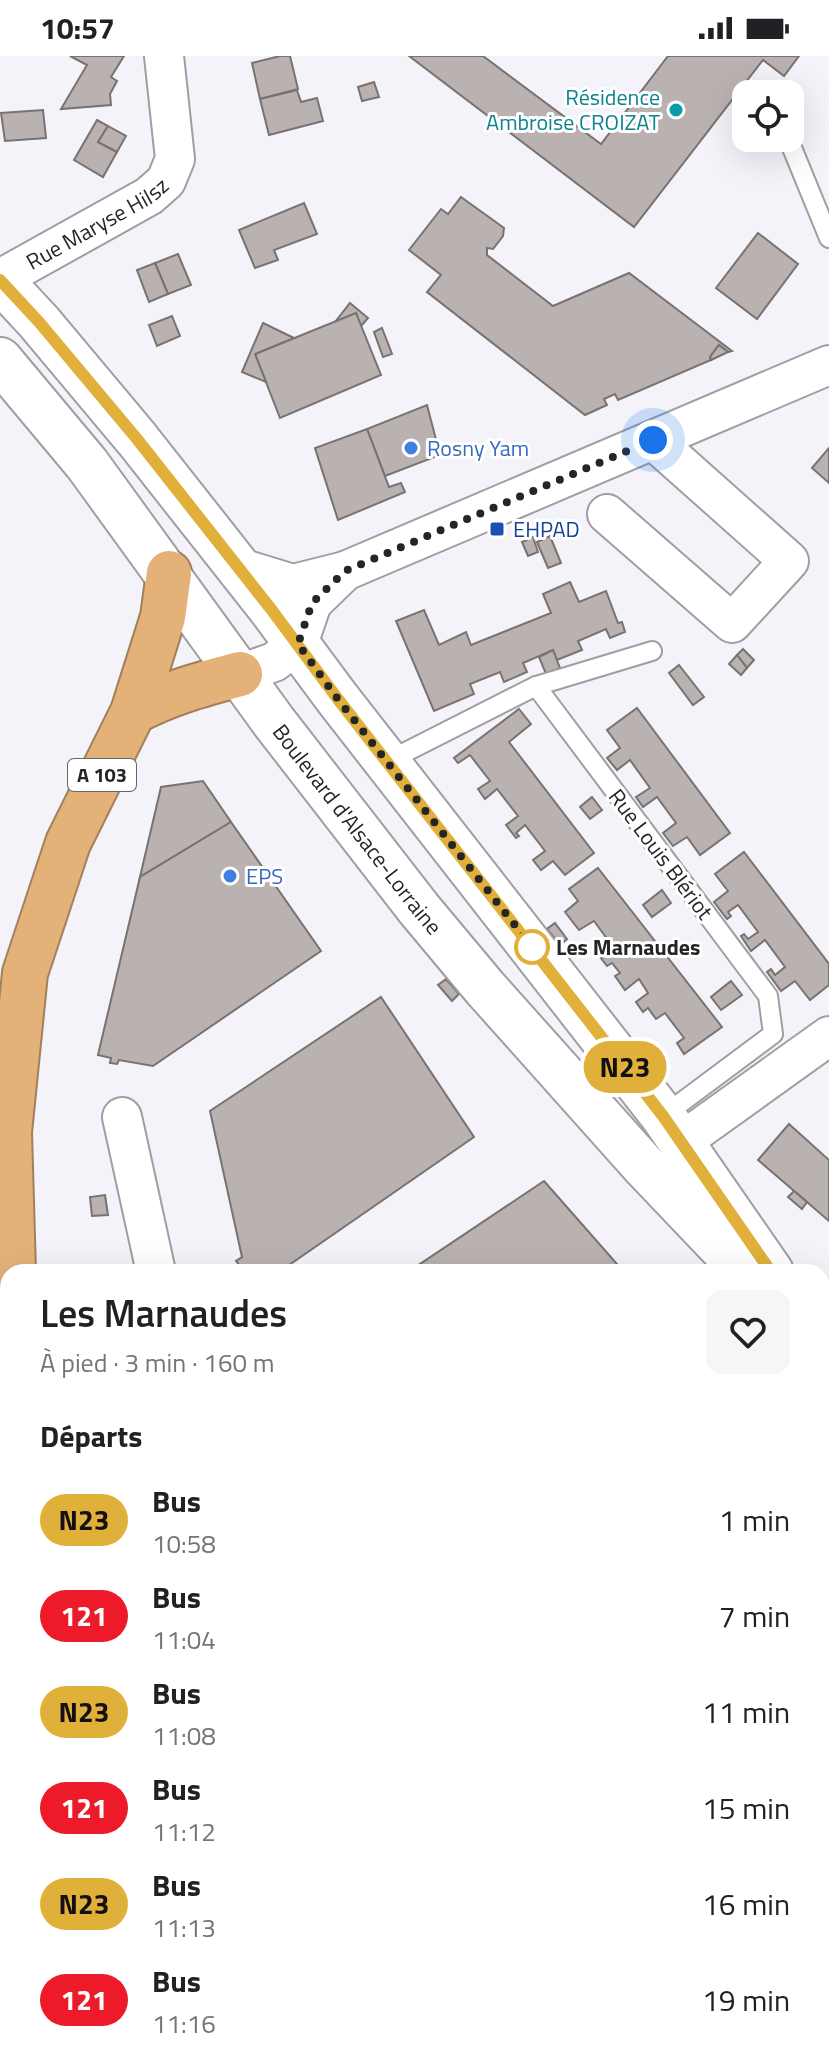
<!DOCTYPE html>
<html lang="fr">
<meta charset="utf-8">
<style>
:root{--surface:#fff;--page:#f6f6f6;--text:#202124;--muted:#757577}
body{margin:0;font-family:"Titillium Web",sans-serif;background:var(--page);color:var(--text);height:100vh;display:flex;flex-direction:column;font-size:30px;white-space:nowrap}
*{box-sizing:border-box;margin:0}
p{font-size:26px;color:var(--muted)}
.icon{flex:none;width:44px;height:44px;fill:none;stroke:currentColor;stroke-width:2;stroke-linecap:round;stroke-linejoin:round}
.map{position:relative;flex:1;overflow:hidden}
.drawer{position:absolute;left:0px;top:1208px;width:830px;height:800px;display:flex;flex-direction:column;background:var(--surface);border-radius:24px 24px 0 0;box-shadow:0 8px 32px #0002}
.drawer>*{flex:none}
.badge{padding:0 16px;border-radius:26px;font-size:28px;line-height:52px}
.fabs{position:absolute;left:732px;top:24px;display:grid;gap:16px}
.fabs a{display:grid;place-items:center;width:72px;height:72px;border-radius:16px;background:var(--surface);box-shadow:0 8px 32px #0002;font-size:40px}
.you{position:absolute;width:40px;height:40px;margin:-20px;border:6px solid #fff;border-radius:50%;background:#1a73e8;box-shadow:0 0 0 12px #1a73e833}
.map>.badge{position:absolute;translate:-50% -50%;box-shadow:0 0 0 4px #fff}
h2{padding:0 40px;font-size:30px;line-height:72px}
.round{display:grid;place-items:center;flex:none;width:84px;height:84px;border-radius:16px;background:var(--page)}
.head{display:flex;align-items:center;justify-content:space-between;height:136px;padding:0 40px}
h1{font-size:38px;font-weight:600;line-height:60px}
ul{padding:0;list-style:none}
li{display:flex;align-items:center;gap:24px;height:96px;padding:0 40px}
li div{flex:1}
li b{display:block;font-size:30px}
li em{font-style:normal}
li .badge{min-width:88px;font-weight:700;text-align:center}
.status{display:flex;justify-content:space-between;align-items:center;height:56px;padding:0 40px;background:var(--surface);direction:ltr}
.status svg{height:22px;fill:currentColor}
.map>svg:first-child{display:block}
</style>
<div class="status"><b>10:57</b><svg viewBox="0 0 49 12"><path d="M0 12V9h3v3zM5 12V6h3v6zM10 12V3h3v9zM15 12V0h3v12zM26 1h20v11H26zM47 4h2v5h-2z"/></svg></div>
<div class="map">
<svg width="829" height="2008" viewBox="0 0 829 2008">
<rect width="100%" height="100%" fill="#f3f3f9"/>
<!-- building -->
<g fill="#b9b2b1" stroke="#787271" stroke-width="2">
<path d="M70 0H124L111 21 117 25 110 38 111 49 61 53 87 9Z"/>
<path d="M280 0H290L298 33 260 43 252 7Z"/>
<path d="M409 0H483L601 88 668 0H799L784 20 763 4 634 171Z"/>
<path d="M374 26 379 41 362 45 358 31Z"/>
<path d="M297 34 301 46 317 42 323 65 269 79 260 43Z"/>
<path d="M43 54 46 82 5 85 1 57Z"/>
<path d="M97 64 108 70 98 86 117 96 103 121 74 104Z"/>
<path d="M108 70 126 80 117 96 98 86Z"/>
<path d="M461 141 504 172 503 180 493 193 487 192V199L553 250 629 217 732 295 728 296 719 289 710 301 711 304 618 344 615 338 604 343 607 349 585 359 427 236 441 219 409 194 441 153 448 158Z"/>
<path d="M304 147 317 178 274 194 278 204 255 212 239 174Z"/>
<path d="M758 177 798 208 757 263 716 232Z"/>
<path d="M178 198 191 229 168 238 155 207Z"/>
<path d="M155 207 168 238 149 246 137 214Z"/>
<path d="M350 247 368 262 361 270 356 257 335 266Z"/>
<path d="M356 257 381 319 280 362 255 298Z"/>
<path d="M172 260 180 280 157 290 149 269Z"/>
<path d="M263 267 294 282 255 298 266 326 242 316Z"/>
<path d="M382 272 392 298 383 301 374 276Z"/>
<path d="M719 289 728 296 711 304 710 301Z"/>
<path d="M427 349 440 399 385 420 367 373Z"/>
<path d="M367 373 389 431 401 427 405 436 338 464 315 392Z"/>
<path d="M829 392V427L812 412Z"/>
<path d="M550 480 561 507 548 512 537 486Z"/>
<path d="M533 481 538 496 528 500 522 486Z"/>
<path d="M570 526 579 546 606 535 618 567 622 566 625 576 610 582 606 573 578 585 582 594 557 604 553 594 523 607 527 616 504 626 500 616 470 628 474 638 434 655 396 565 424 554 439 589 466 576 471 589 551 557 543 538Z"/>
<path d="M743 593 754 604 747 612 737 599Z"/>
<path d="M553 594 560 612 546 618 539 601Z"/>
<path d="M737 599 747 612 741 619 729 608Z"/>
<path d="M679 609 704 641 693 649 669 617Z"/>
<path d="M637 652 730 777 700 799 687 781 673 790 663 777 676 767 657 741 643 751 636 741 650 732 630 704 617 714 607 702 620 692 607 674Z"/>
<path d="M519 653 531 668 509 686 594 797 565 819 553 805 541 814 533 804 545 795 525 769 516 777 519 780 516 782 506 769 518 760 497 733 485 743 478 733 490 725 470 699 458 707 454 702Z"/>
<path d="M203 725 231 766 140 821 161 731Z"/>
<path d="M592 741 602 754 590 763 580 751Z"/>
<path d="M231 766 321 895 153 1010 119 1004 117 1008 110 1007 111 1002 98 999 140 821Z"/>
<path d="M744 796 829 908V929L810 944 795 925 781 935 767 916 771 913 775 919 785 911 765 884 751 895 741 880 744 878 748 883 758 876 738 849 728 856 731 860 727 863 714 846 728 835 715 818Z"/>
<path d="M598 812 722 971 684 998 677 987 684 982 665 957 656 963 648 952 643 956 636 946 648 937 639 923 625 934 615 920 620 917 612 907 607 910 601 902 613 891 594 865 579 874 565 856 578 845 569 833Z"/>
<path d="M662 834 671 847 652 861 643 849Z"/>
<path d="M555 867 567 883 560 889 547 873Z"/>
<path d="M446 923 459 938 452 945 438 929Z"/>
<path d="M731 925 742 939 721 954 711 941Z"/>
<path d="M381 941 474 1081 279 1216H245L236 1205 242 1201 210 1055Z"/>
<path d="M789 1068 829 1104V1165L758 1104Z"/>
<path d="M544 1125 617 1208 605 1216H408Z"/>
<path d="M794 1135 807 1146 802 1153 788 1141Z"/>
<path d="M105 1139 108 1159 92 1160 90 1141Z"/>
<path d="M822 1504 829 1512V1641L822 1647Z"/>
</g>
<g fill="none" stroke-linecap="round" stroke-linejoin="round">
<!-- service casing -->
<g stroke="#9e9ea3" stroke-width="22">
<g id="service">
<path d="M788 82 829 182"/>
<path d="M536 630 768 940 773 978 663 1060"/>
<path d="M388 705 536 630 652 595"/>
</g>
</g>
<!-- minor casing -->
<g stroke="#9e9ea3" stroke-width="42">
<g id="minor">
<path id="s1" d="M0 223 149 140 166 125 175 103 164 0"/>
<path d="M607 458 732 567 789 505 653 384"/>
<path d="M237 511 293 528 345 515 829 309"/>
<path d="M240 618 274 606 298 588 312 547 345 515"/>
<path d="M122 1061 156 1216"/>
<path d="M681 1086 829 980"/>
<path d="M822 1778 829 1772"/>
<path d="M687 2000 694 2008"/>
</g>
</g>
<!-- secondary casing -->
<g stroke="#9e9ea3" stroke-width="48">
<g id="secondary">
<path d="M0 224 39 266 137 383 271 553 337 642 663 1060 771 1216"/>
<path id="s2" d="M0 304 87 408 274 666 419 853 485 932 644 1110 744 1215"/>
<path d="M822 1291 829 1302"/>
</g>
</g>
<!-- motorway casing -->
<g stroke="#a1805c" stroke-width="48">
<g id="motorway">
<path d="M133 656C168 637 202 628 240 618"/>
<path d="M13 1216 9 1076 25 917 68 787 133 656 163 561 169 517"/>
<path d="M0 1586 8 1596"/>
<path d="M349 2000 356 2008"/>
<path d="M466 2000 472 2008"/>
</g>
</g>
<!-- service -->
<use href="#service" stroke="#fff" stroke-width="18"/>
<!-- minor -->
<use href="#minor" stroke="#fff" stroke-width="38"/>
<!-- secondary -->
<use href="#secondary" stroke="#fff" stroke-width="44"/>
<!-- motorway -->
<use href="#motorway" stroke="#e4b178" stroke-width="44"/>
</g>
<g fill="none" stroke-linecap="round" stroke-linejoin="round">
<!-- line casing -->
<g stroke="#fff" stroke-width="18">
<path id="line" d="M0 224 39 266 137 383 271 553 337 642 663 1060 771 1216"/>
</g>
<!-- line -->
<use href="#line" stroke="#e0b03a" stroke-width="12"/>
<!-- walk -->
<path stroke="#252527" stroke-width="8" stroke-dasharray="0 14.4" d="M532 891 337 642 298 588 312 547 345 515 653 384"/>
</g>
<!-- markers -->
<circle fill="#0f9aa8" stroke="#fff" stroke-width="3" cx="676" cy="54" r="8"/>
<g fill="#3f7fe0" stroke="#fff" stroke-width="3">
<circle cx="411" cy="392" r="8"/>
<circle cx="230" cy="820" r="8"/>
</g>
<rect fill="#1a4fb4" stroke="#fff" stroke-width="3" x="489" y="465" width="16" height="16" rx="4"/>
<circle fill="#fff" stroke="#e0b03a" stroke-width="4" cx="532" cy="891" r="16"/>
<g text-anchor="middle" stroke-width="6" stroke-linejoin="round" paint-order="stroke">
<!-- shield labels -->
<rect fill="#fff" stroke="#666668" stroke-width="2" x="68" y="703" width="68" height="32" rx="6"/>
<g font-size="20" font-weight="bold" fill="#252527">
<text x="102" y="726">A 103</text>
</g>
<!-- culture labels -->
<g font-size="22" fill="#0d838f" stroke="#fff" text-anchor="end">
<text x="660" y="49">Résidence<tspan x="660" dy="25">Ambroise CROIZAT</tspan></text>
</g>
<!-- street labels -->
<g font-size="22" fill="#252527" stroke="#fff">
<text dy="8" stroke="none"><textPath href="#s1" startOffset="112">Rue Maryse Hilsz</textPath></text>
<text dy="8" stroke="none"><textPath href="#s2" startOffset="590">Boulevard d'Alsace-Lorraine</textPath></text>
<text transform="translate(661 798) rotate(53)" y="8">Rue Louis Blériot</text>
</g>
<!-- shop labels -->
<g font-size="22" fill="#366cbe" stroke="#fff" text-anchor="start">
<text x="427" y="400">Rosny Yam</text>
<text x="246" y="828">EPS</text>
</g>
<!-- transit labels -->
<g font-size="22" fill="#164399" stroke="#fff" text-anchor="start">
<text x="513" y="481">EHPAD</text>
</g>
<!-- stop labels -->
<g font-size="22" font-weight="bold" fill="#252527" stroke="#fff" text-anchor="start">
<text x="556" y="899">Les Marnaudes</text>
</g>
</g>
</svg>
<div class="fabs">
<a><svg class="icon" aria-label="locate" viewBox="0 0 24 24"><circle cx="12" cy="12" r="6"/><path d="M12 2v4M12 18v4M2 12h4M18 12h4"/></svg></a>
</div>
<div class="you" style="left:653px;top:384px"></div>
<b class="badge" style="left:625px;top:1011px;background:#e0b03a;color:#111">N23</b>
<section class="drawer">
<div class="head"><div><h1>Les Marnaudes</h1><p>À pied · 3 min · 160 m</p></div><a class="round"><svg class="icon" aria-label="heart" viewBox="0 0 24 24"><path d="M12 20l-8-8c-3-5 5-10 8-4 3-6 11-1 8 4z"/></svg></a></div>
<h2>Départs</h2>
<ul>
<li><span class="badge" style="background:#e0b03a;color:#111">N23</span><div><b>Bus</b><p>10:58</p></div><em>1 min</em></li>
<li><span class="badge" style="background:#ed1b2a;color:#fff">121</span><div><b>Bus</b><p>11:04</p></div><em>7 min</em></li>
<li><span class="badge" style="background:#e0b03a;color:#111">N23</span><div><b>Bus</b><p>11:08</p></div><em>11 min</em></li>
<li><span class="badge" style="background:#ed1b2a;color:#fff">121</span><div><b>Bus</b><p>11:12</p></div><em>15 min</em></li>
<li><span class="badge" style="background:#e0b03a;color:#111">N23</span><div><b>Bus</b><p>11:13</p></div><em>16 min</em></li>
<li><span class="badge" style="background:#ed1b2a;color:#fff">121</span><div><b>Bus</b><p>11:16</p></div><em>19 min</em></li>
</ul>
</section>
</div>
